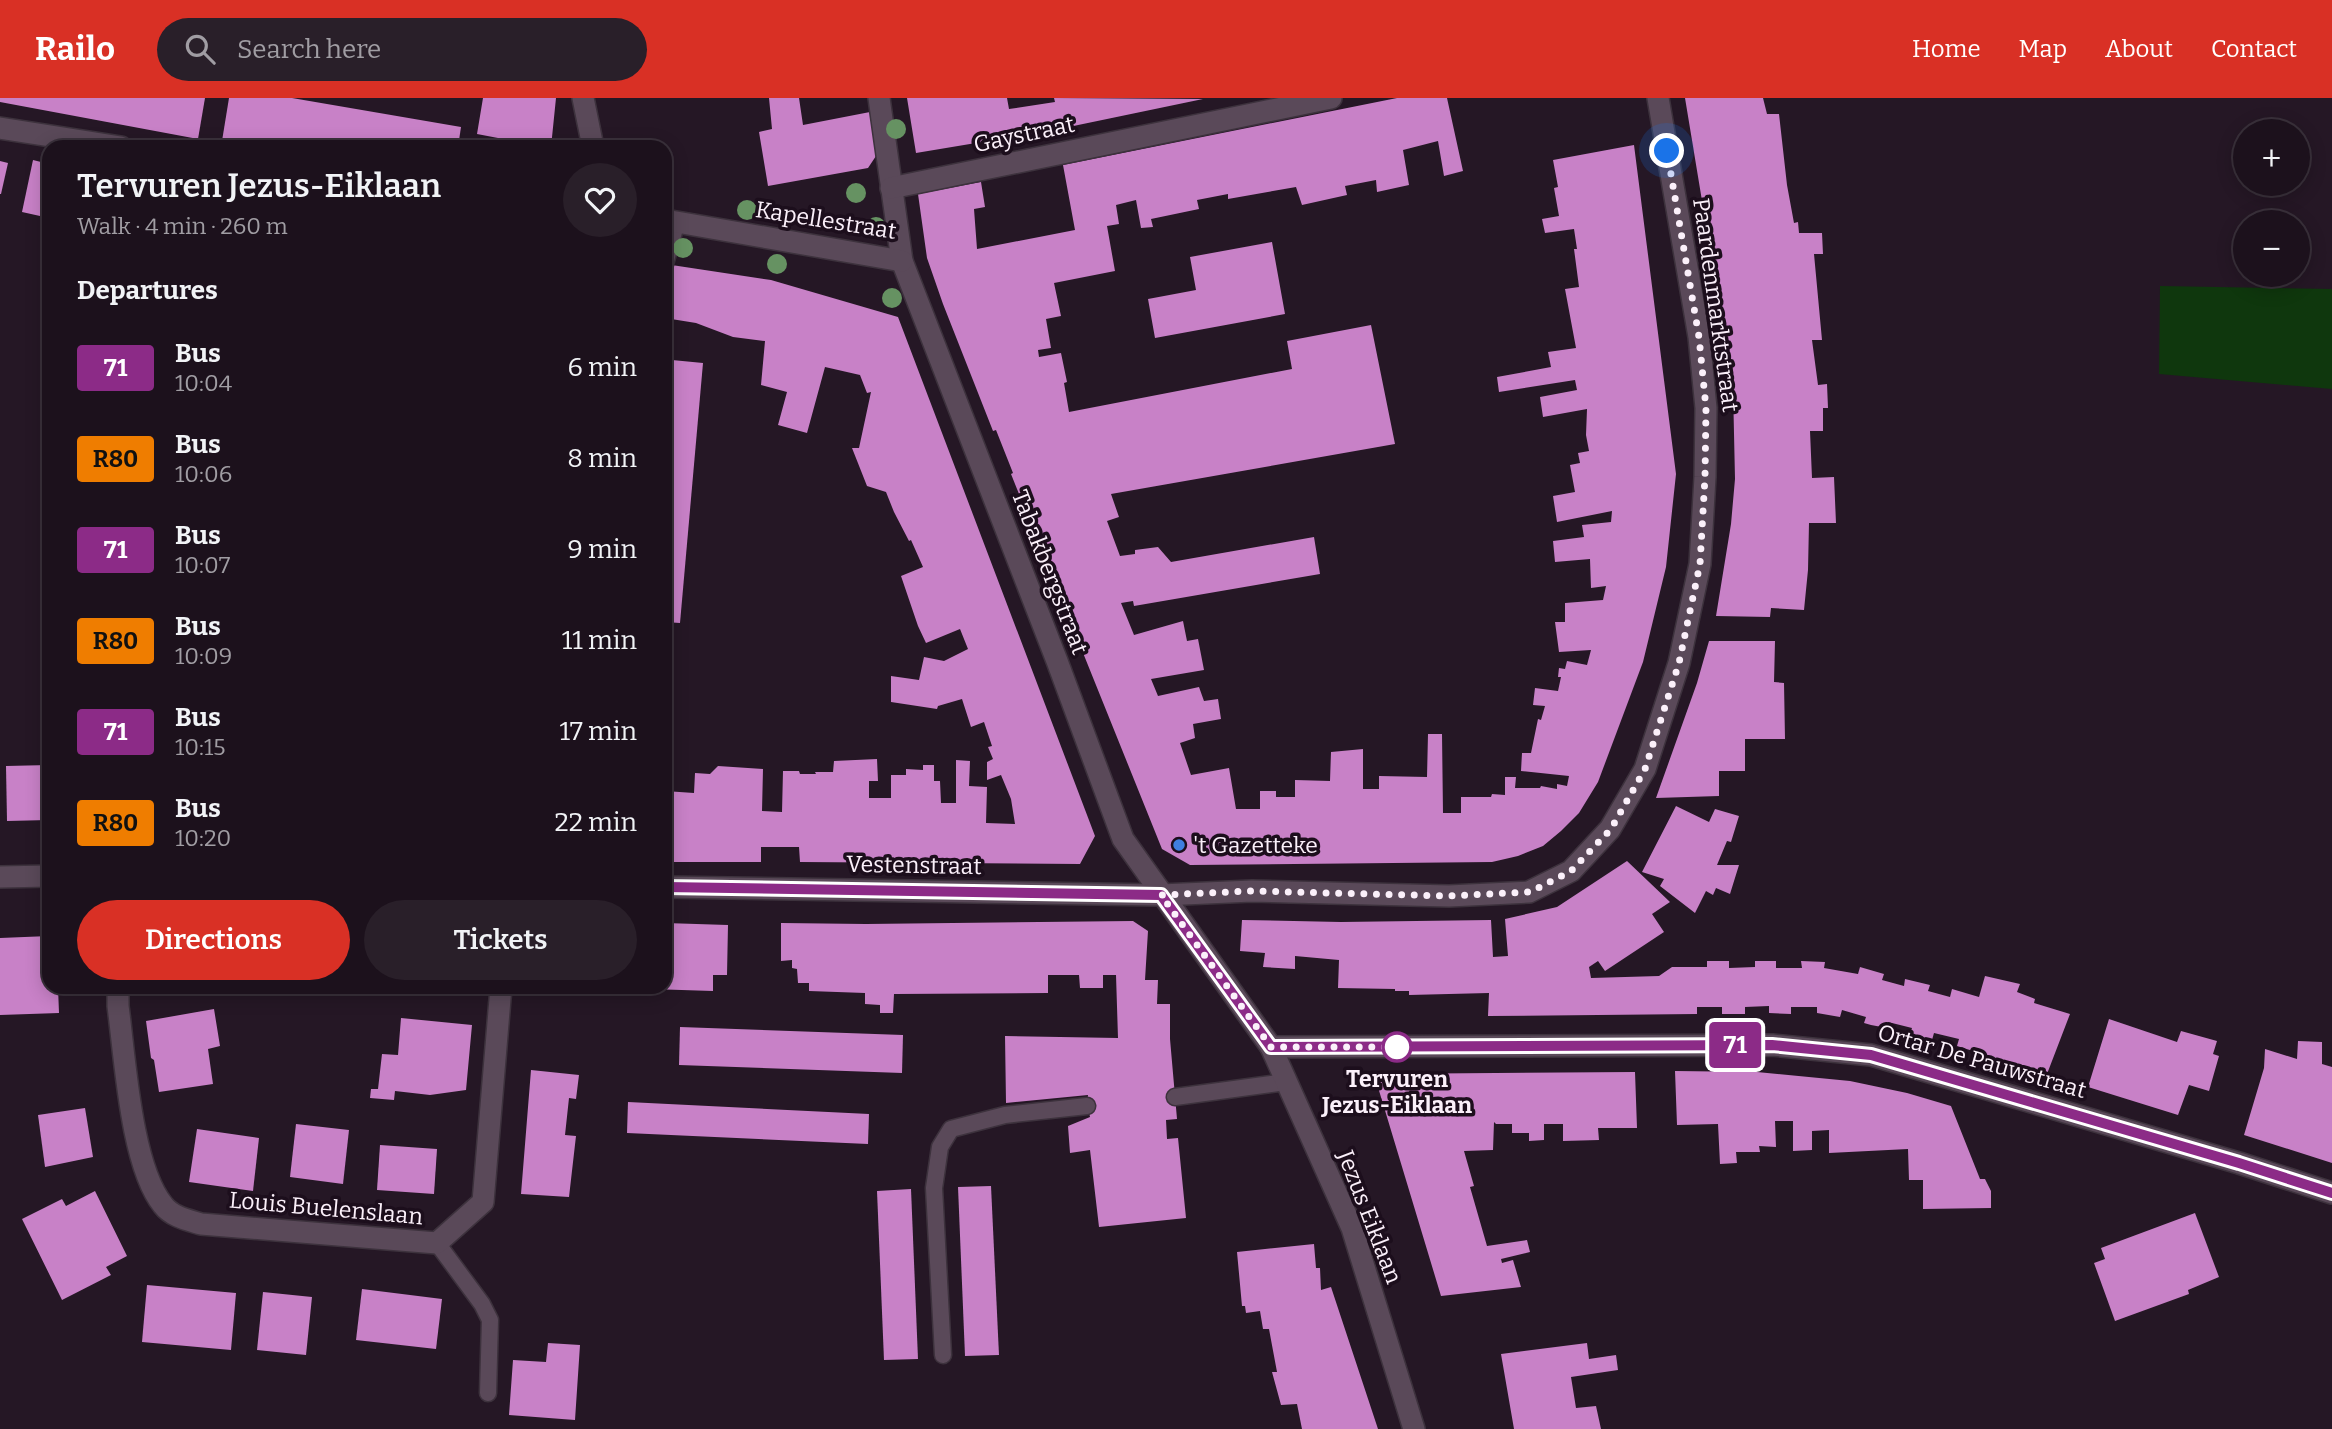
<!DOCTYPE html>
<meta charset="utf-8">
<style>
:root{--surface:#1c111c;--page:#291f29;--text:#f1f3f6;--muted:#a09da3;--line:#3a313b;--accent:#d93025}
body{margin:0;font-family:Bitter,serif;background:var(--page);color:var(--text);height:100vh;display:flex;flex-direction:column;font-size:26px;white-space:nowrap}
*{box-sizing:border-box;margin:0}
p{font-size:23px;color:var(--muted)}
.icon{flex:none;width:38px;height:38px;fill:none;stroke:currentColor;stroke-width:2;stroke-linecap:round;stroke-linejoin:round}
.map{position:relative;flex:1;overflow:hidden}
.details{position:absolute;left:42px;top:42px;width:630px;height:854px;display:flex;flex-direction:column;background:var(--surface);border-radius:21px;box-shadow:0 4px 18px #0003,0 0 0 2px var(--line)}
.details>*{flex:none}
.badge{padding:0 14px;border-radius:5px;font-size:24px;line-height:46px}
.fabs{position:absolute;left:2233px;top:21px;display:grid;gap:14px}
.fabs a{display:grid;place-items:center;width:77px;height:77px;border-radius:50%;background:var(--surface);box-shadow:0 4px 18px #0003,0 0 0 2px var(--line);font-size:35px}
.you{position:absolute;width:35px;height:35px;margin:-18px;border:5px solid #fff;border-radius:50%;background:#1a73e8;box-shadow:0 0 0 10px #1a73e833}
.map>.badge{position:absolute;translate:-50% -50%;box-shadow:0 0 0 4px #fff}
h2{padding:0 35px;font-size:26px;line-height:63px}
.round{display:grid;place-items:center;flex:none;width:74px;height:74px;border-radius:37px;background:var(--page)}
.headline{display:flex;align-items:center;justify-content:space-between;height:119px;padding:0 35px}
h1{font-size:33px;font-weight:600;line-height:52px}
.primary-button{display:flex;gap:14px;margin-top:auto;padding:14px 35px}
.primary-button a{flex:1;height:80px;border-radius:42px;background:var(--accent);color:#fff;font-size:28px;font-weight:600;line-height:80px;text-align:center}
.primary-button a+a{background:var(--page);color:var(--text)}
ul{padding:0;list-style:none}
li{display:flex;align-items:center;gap:21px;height:91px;padding:0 35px}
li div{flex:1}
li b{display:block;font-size:26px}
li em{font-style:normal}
li .badge{min-width:77px;font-weight:700;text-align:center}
header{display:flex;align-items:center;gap:42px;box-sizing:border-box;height:98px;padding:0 35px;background:var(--accent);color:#fff}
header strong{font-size:33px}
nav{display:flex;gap:38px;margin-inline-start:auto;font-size:24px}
.search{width:490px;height:63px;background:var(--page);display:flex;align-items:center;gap:18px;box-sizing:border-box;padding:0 24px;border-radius:38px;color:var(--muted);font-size:26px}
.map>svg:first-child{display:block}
</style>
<header>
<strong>Railo</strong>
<div class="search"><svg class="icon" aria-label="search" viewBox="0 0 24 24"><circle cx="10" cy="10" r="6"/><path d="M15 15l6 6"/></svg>Search here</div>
<nav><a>Home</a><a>Map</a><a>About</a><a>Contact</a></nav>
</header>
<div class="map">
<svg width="2332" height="1331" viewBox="0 0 2332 1331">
<rect width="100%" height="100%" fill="#251725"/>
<!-- green -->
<path fill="#0f370d" d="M2160 188 2332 191V291L2159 276Z"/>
<!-- building -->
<g fill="#c881c7">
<path d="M0 0H205L198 41 0 4Z"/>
<path d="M229 0H292L461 29 458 49H253L222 43Z"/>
<path d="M483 0H556L551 49H497L498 40 477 36Z"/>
<path d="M769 0H799L803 27 870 14 876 58 868 70 768 88 759 34 772 31Z"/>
<path d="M907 0H1007L1009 11 1055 4 1054 0 1203 1 1059 31 916 55Z"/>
<path d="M1397 0H1447L1463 73 1444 78 1438 43 1403 52 1409 87 1377 94 1376 82 1345 88 1347 97 1302 107 1296 89 1228 101V96L1197 102 1199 111 1151 121 1153 129 1141 130 1136 102 1116 107 1119 126 1107 128 1115 173 1054 185 1061 218 1046 221 1051 250 1038 252 1039 259 1061 255 1067 284 1064 285 1069 314 1292 271 1287 243 1371 227 1395 346 1111 396 1119 419 1107 423 1120 458 1135 456V452L1158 449 1171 464 1314 439 1320 476 1134 508 1133 503 1121 505 1134 537 1183 523 1187 543 1198 541 1204 572 1151 581 1158 598 1199 589 1204 603 1218 601 1221 621 1193 626 1195 640 1180 645 1191 677 1229 670 1236 711H1260V693H1276V699H1295V682L1330 683 1331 654 1363 651V691H1379V678L1427 679 1428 636H1442L1443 715H1461V699H1491L1492 696 1505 697V679H1516L1515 690H1540L1541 688 1557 691V686L1567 688 1569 678 1521 673 1522 655H1531L1538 621 1541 622 1545 608 1533 607 1535 590 1558 593 1561 579H1558L1559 570 1565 571 1567 563 1587 567 1591 552 1559 554 1555 524H1565V505L1603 502 1606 488 1591 490 1590 461 1555 464 1553 443 1584 439 1582 427 1611 424 1612 413 1557 424 1553 398 1575 394 1570 367 1580 365 1578 355 1589 353 1586 337 1587 311 1543 319 1540 299 1577 292 1575 282 1499 294 1497 279 1551 269 1548 254 1576 250 1565 191 1579 189 1574 151H1577L1574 131 1545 135 1542 121 1559 118 1554 90 1558 89 1553 62 1634 47 1676 376 1666 469 1643 564 1598 684 1579 715 1561 733 1543 748 1518 758 1492 764 1190 767 1162 751 1011 376 1013 375 996 332 993 333 943 206 927 160 918 96 981 84 985 109 974 111 977 151 1075 132 1063 67Z"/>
<path d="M1685 0H1763L1767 16H1779L1787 87 1794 125 1798 124 1799 135H1822L1823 156H1814L1822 242H1812L1818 287 1827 286 1828 310H1823V333H1810L1812 380 1834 379 1836 425H1809L1808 472 1804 512 1771 510 1770 519 1716 518 1731 426 1735 381 1733 290Z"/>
<path d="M33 62 49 66V120L22 114Z"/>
<path d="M0 63 8 65 1 96H0Z"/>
<path d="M1272 144 1285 216 1155 240 1148 201 1196 192 1190 159Z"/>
<path d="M665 166 771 182 898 219 1095 738 1080 766 800 764 799 749H761V764H665V693L694 695 695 675 710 676 718 668 763 671 762 713 782 714 783 673H799L800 676H816L815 674H833L834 663 877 661 878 683H869V700H891V677H906V671L923 672V667H934V683H940L941 705H956V662L970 663 969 688 987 689 986 725 1015 726 1011 701 1001 677 987 682V664L993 661 988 649 992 648 984 624 971 629 962 601 938 608 937 611 891 604V578L919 582 924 559 944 563 968 551 960 531 926 545 918 528 901 478 923 469 911 442 909 443 894 414 886 394 867 388 852 350H859L871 294 867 295 860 277 825 269 807 335 778 327 787 294 761 287 765 243 733 239 696 225 665 220Z"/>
<path d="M672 262 703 265 680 525 665 524V343Z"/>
<path d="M1709 543H1775L1774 584 1784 585 1785 641H1745V673H1719V698L1656 700 1697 585Z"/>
<path d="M49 667V722L7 723 6 668Z"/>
<path d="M1676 708 1709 724 1715 711 1739 718 1731 744 1727 743 1717 767H1739L1730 796 1716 790 1713 797 1706 793 1695 815 1660 788 1664 781 1642 774Z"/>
<path d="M1627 763 1670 804 1652 816 1664 834 1605 873 1598 863 1589 869 1591 880 1659 878 1672 869H1707V863H1729V870L1755 869V863H1776V870H1802L1801 863 1825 864 1824 870 1858 876 1860 869 1884 876 1882 882 1904 888 1905 881 1930 887 1928 893 1950 899 1952 891 1979 899 1985 878 2020 886 2017 894 2035 901 2034 905 2070 916 2047 976 1957 948 1959 941 1934 935 1932 942 1910 936 1912 930 1888 924 1887 930 1871 927 1864 925 1866 919 1842 912 1840 919 1817 915V909H1791V916L1769 915V908L1745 909V916H1722V909H1697V916L1488 918 1489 895 1409 897V893H1395V891L1338 890 1339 862 1295 858V871L1263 869 1265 855 1240 853 1242 822 1341 824 1491 822 1493 859 1508 858 1505 821 1557 809Z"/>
<path d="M1133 823 1148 833 1145 882H1158L1157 906H1170V941L1177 1021 1166 1022 1167 1041 1178 1040 1186 1120 1099 1129 1090 1052 1070 1055 1068 1028 1090 1019 1087 1005 1088 997 1006 1005 1005 938 1118 940 1116 877H1103V890H1080L1079 877H1048V895L894 896 893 915H880V907L865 906V895L809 893V885H798L797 871 792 870V862L781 863V825L866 826Z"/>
<path d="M665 825 728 827 727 877H713V893L650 891V889H665Z"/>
<path d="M49 838V889H58L59 915 0 917V840Z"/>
<path d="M214 911 220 948 208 951 213 986 159 994 154 962 151 960 146 923Z"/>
<path d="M401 920 472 927 466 992 430 997 395 993 394 1002 370 1000 371 991H378L382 956 398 957Z"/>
<path d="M2109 921 2177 944 2181 933 2217 943 2213 956 2219 958 2209 993 2189 987 2178 1017 2088 989Z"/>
<path d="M680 929 903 937 902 975 679 967Z"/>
<path d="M2298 943 2322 944V966L2332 969V1065L2244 1037 2264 970 2265 951 2297 961Z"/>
<path d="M531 972 579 977 576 1001 569 1000 565 1037 576 1038 569 1099 521 1096Z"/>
<path d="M1675 973 1757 974 1850 983 1907 995 1951 1008 1980 1081H1985L1991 1093V1110L1923 1111V1082H1909L1908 1051 1829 1055V1032L1812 1033V1052L1793 1053V1023H1775L1776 1049 1759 1048 1760 1054H1736L1737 1065 1720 1066 1718 1026 1677 1027Z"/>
<path d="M1635 974 1637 1030H1598L1599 1042 1563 1043V1026H1544V1042L1529 1043V1035H1512V1026H1496L1494 1024 1493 1052 1464 1053 1474 1088 1470 1089 1487 1148 1527 1142 1530 1154 1501 1161 1502 1165 1513 1162 1521 1189 1441 1198 1374 976Z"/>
<path d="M628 1004 869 1016 868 1046 627 1035Z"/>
<path d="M85 1010 93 1059 45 1069 38 1017Z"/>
<path d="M296 1026 349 1032 343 1086 290 1079Z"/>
<path d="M197 1031 259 1040 253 1093 189 1084Z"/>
<path d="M380 1047 437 1051 434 1096 377 1092Z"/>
<path d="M991 1088 999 1257 965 1258 958 1089Z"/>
<path d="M911 1091 918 1261 884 1262 877 1093Z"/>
<path d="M95 1093 127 1158 106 1169 111 1177 62 1202 22 1121 62 1101 66 1108Z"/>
<path d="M2195 1115 2219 1179 2188 1192 2189 1196 2115 1223 2094 1165 2105 1161 2101 1150Z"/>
<path d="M1314 1146 1316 1170H1320L1321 1192 1331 1189 1378 1331H1302L1297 1306 1281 1307 1272 1274H1277L1269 1231H1263L1260 1213 1246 1215 1245 1208H1242L1237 1154Z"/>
<path d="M147 1187 236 1195 231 1252 142 1244Z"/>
<path d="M362 1191 442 1201 436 1251 356 1242Z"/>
<path d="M263 1194 312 1199 306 1257 257 1252Z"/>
<path d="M548 1245 580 1247 575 1322 509 1317 513 1262 546 1264Z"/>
<path d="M1587 1245 1589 1261 1616 1257 1618 1272 1571 1279 1576 1310 1596 1308 1601 1331H1514L1501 1256Z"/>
</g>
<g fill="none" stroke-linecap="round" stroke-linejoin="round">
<!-- lane casing -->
<g stroke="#3d323d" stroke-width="19">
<g id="lane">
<path d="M665 166 677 123"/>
<path d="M1175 999 1286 984"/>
<path d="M437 1145 482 1206 490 1222 488 1295"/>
<path d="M943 1257 934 1090 940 1049 951 1031 1005 1017 1087 1008"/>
</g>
</g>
<!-- street casing -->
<g stroke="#3d323d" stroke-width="24">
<g id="street">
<path d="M583 0 593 49"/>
<path d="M879 0 902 163 1057 563 1123 741 1271 949 1352 1130 1414 1331"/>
<path d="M0 30 121 49"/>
<path d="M891 90 1331 0"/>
<path d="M665 122 902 163"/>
<path d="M0 779 49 778"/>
<path d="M665 789 1161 797 1252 793 1449 798 1529 794 1571 773 1610 731 1645 671 1679 565 1700 466 1705 379 1706 310 1699 239 1658 0"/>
<path d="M118 889V908C125 960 131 1068 163 1107 172 1119 188 1122 201 1126L437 1145 483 1104 501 889"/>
<path d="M1271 949 1772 947 1871 957 2239 1065 2332 1095"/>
</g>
</g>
<!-- lane -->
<use href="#lane" stroke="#5a4959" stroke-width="16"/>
<!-- street -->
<use href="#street" stroke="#5a4959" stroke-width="21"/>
</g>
<!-- trees -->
<g fill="#669262">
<circle cx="896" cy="31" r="10"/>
<circle cx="856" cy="95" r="10"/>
<circle cx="747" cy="112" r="10"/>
<circle cx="876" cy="129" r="10"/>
<circle cx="683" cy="150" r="10"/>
<circle cx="777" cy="166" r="10"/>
<circle cx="892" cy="200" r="10"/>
</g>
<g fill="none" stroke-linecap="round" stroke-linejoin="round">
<!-- line casing -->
<g stroke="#fff" stroke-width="16">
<path id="line" d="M665 789 1161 797 1271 949 1772 947 1871 957 2239 1065 2332 1095"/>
</g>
<!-- line -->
<use href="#line" stroke="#8c2b87" stroke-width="10"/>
<!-- walk -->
<path stroke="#fbf0fa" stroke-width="7" stroke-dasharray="0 12.6" d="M1397 949H1271L1161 797 1252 793 1449 798 1530 794 1571 773 1611 731 1645 671 1679 565 1700 466 1705 379 1706 310 1699 239 1667 53"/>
</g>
<!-- markers -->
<circle fill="#3f7fe0" stroke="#1c0e1c" stroke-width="2.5" cx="1179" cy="747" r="7"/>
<circle fill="#fff" stroke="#8c2b87" stroke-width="3.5" cx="1397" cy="949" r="14"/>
<g text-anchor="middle" stroke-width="7" stroke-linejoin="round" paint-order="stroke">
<!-- street labels -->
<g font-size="23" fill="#fbf0fa" stroke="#1c0e1c">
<text transform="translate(1024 36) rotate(-12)" y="8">Gaystraat</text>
<text transform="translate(826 122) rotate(9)" y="8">Kapellestraat</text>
<text transform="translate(1716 207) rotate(82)" y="8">Paardenmarktstraat</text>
<text transform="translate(1050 474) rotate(69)" y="8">Tabakbergstraat</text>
<text transform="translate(914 767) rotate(1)" y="8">Vestenstraat</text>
<text transform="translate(1982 963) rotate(16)" y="8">Ortar De Pauwstraat</text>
<text transform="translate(326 1110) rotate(5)" y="8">Louis Buelenslaan</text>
<text transform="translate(1370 1119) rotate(69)" y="8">Jezus Eiklaan</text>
</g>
<!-- poi labels -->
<g font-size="23" fill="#fbf0fa" stroke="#1c0e1c" text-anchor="start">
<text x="1193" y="755">'t Gazetteke</text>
</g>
<!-- stop labels -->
<g font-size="23" font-weight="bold" fill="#fbf0fa" stroke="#1c0e1c">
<text x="1397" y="989">Tervuren<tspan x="1397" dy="26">Jezus-Eiklaan</tspan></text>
</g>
</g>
</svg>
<div class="fabs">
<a>+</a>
<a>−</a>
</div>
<div class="you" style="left:1667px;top:53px"></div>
<b class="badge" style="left:1735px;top:947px;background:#8c2b87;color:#fff">71</b>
<section class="details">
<div class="headline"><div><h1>Tervuren Jezus-Eiklaan</h1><p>Walk · 4 min · 260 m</p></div><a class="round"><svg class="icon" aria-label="heart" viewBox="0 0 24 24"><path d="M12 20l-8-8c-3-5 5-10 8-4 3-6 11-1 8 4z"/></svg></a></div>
<h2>Departures</h2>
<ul>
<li><span class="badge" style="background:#8c2b87;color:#fff">71</span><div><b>Bus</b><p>10:04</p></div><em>6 min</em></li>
<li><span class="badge" style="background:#ef7d00;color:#111">R80</span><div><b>Bus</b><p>10:06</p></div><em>8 min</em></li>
<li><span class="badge" style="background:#8c2b87;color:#fff">71</span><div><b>Bus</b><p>10:07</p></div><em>9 min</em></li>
<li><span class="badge" style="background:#ef7d00;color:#111">R80</span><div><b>Bus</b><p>10:09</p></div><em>11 min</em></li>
<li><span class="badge" style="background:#8c2b87;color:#fff">71</span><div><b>Bus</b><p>10:15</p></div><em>17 min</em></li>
<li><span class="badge" style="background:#ef7d00;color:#111">R80</span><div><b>Bus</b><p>10:20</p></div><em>22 min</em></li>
</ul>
<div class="primary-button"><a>Directions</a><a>Tickets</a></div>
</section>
</div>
